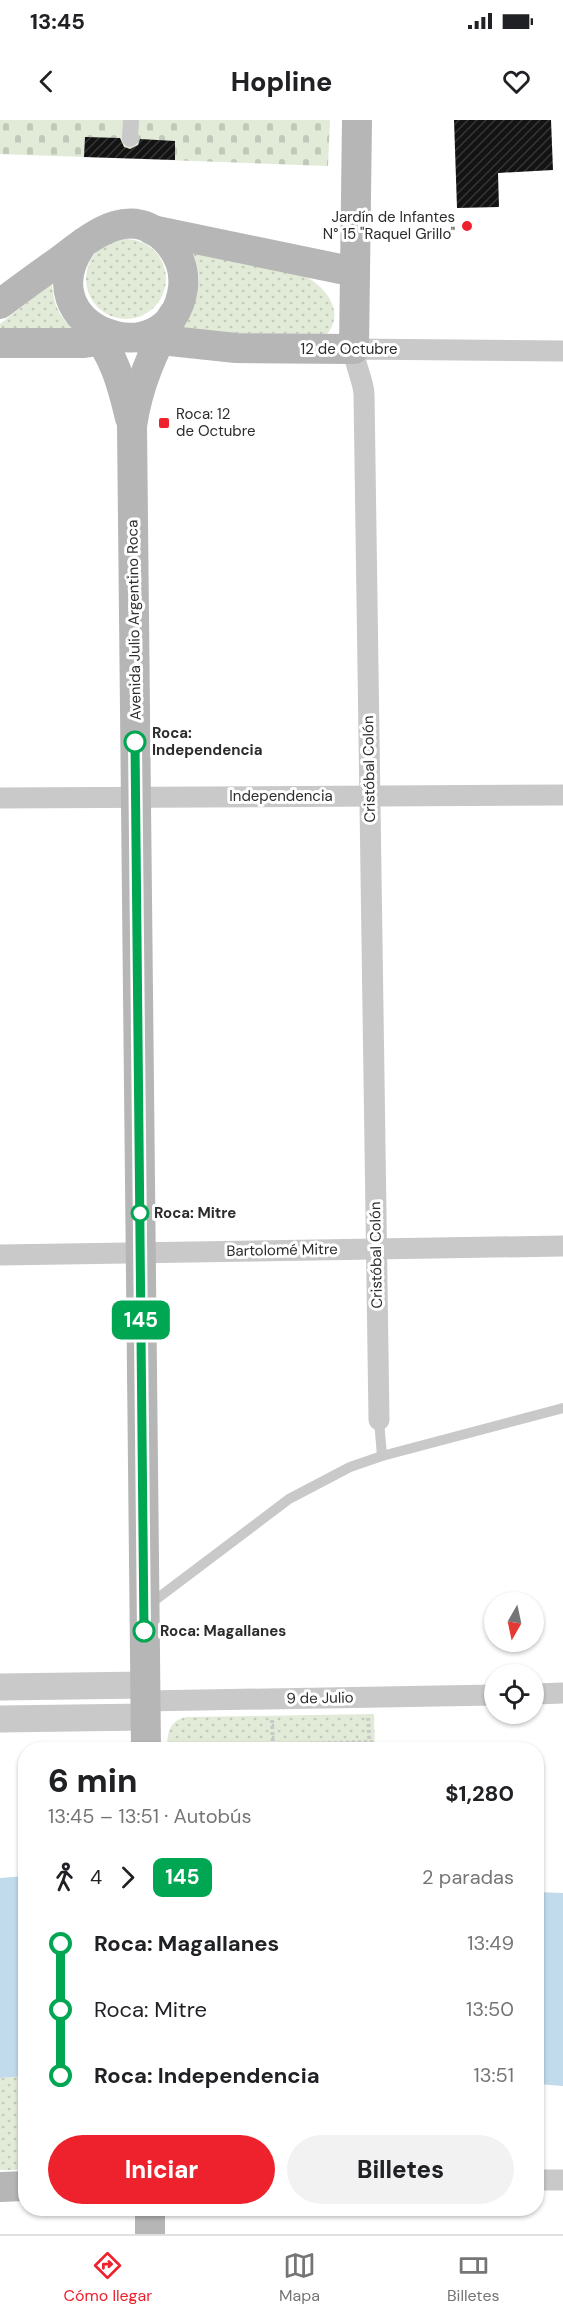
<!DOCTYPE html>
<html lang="es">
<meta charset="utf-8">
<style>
:root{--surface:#fff;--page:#f2f2f2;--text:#202124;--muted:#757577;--line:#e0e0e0;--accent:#ee222d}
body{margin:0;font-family:"DM Sans",sans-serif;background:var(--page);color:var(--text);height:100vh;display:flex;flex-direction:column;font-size:22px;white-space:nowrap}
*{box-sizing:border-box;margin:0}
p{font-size:20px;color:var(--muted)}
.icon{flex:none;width:33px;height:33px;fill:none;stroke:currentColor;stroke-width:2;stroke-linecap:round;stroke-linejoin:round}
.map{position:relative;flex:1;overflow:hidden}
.panel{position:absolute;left:18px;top:1622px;width:526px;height:474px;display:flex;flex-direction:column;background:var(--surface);border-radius:24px;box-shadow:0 2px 4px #0004}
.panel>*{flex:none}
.badge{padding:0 12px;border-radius:9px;font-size:21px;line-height:39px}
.needle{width:39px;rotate:189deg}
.buttons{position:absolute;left:484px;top:1472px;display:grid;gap:12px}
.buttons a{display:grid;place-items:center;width:60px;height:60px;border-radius:50%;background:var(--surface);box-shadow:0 2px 4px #0004;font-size:30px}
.map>.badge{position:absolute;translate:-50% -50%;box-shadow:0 0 0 3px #fff}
.legs{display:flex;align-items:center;gap:9px;height:66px;padding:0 30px;font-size:20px}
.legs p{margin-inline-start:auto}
.summary{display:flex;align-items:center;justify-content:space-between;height:102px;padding:0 30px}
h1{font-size:33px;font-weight:800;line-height:45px}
.cta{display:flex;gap:12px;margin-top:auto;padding:12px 30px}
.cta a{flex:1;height:69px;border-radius:36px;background:var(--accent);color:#fff;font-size:24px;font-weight:800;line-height:69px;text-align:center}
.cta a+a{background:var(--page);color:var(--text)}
ul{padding:0 30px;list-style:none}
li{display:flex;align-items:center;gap:21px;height:66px;font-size:22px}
li i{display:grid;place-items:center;width:9px;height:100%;margin:0 8px;background:currentColor}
li i::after{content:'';width:15px;height:15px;margin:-8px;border:4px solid;border-radius:50%;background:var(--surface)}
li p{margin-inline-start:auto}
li:first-child i{background:linear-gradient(#0000 50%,currentColor 0)}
li:last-child i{background:linear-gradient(currentColor 50%,#0000 0)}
.status{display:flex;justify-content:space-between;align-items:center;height:42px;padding:0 30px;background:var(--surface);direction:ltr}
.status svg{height:16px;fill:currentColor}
header{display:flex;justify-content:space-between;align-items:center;height:78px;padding:0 30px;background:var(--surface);font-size:27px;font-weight:800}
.dock{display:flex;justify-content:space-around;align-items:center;height:84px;border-top:2px solid var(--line);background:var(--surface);font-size:16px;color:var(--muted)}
.dock a{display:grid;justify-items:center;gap:3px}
.dock .current{color:var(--accent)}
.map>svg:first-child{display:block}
</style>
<div class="status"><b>13:45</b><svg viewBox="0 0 49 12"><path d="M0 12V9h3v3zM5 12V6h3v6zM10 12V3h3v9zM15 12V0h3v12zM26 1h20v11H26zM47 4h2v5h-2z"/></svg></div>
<header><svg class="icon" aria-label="back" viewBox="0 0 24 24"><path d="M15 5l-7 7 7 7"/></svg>Hopline<svg class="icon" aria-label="heart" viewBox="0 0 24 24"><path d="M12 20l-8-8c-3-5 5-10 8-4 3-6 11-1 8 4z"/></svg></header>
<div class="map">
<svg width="563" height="2114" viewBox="0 0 563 2114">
<defs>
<pattern id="grass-dots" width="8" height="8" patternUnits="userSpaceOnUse" patternTransform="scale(1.5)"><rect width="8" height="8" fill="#e1ebd8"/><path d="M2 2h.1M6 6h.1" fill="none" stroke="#c1caba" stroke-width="1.8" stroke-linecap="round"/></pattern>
<pattern id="cemetery-stones" width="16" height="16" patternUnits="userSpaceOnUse" patternTransform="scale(1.5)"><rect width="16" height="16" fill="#e1ebd8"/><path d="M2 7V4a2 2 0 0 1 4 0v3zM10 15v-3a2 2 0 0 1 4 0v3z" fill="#c1caba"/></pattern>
<pattern id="building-hatch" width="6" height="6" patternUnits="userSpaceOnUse" patternTransform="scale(1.5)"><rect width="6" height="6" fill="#131313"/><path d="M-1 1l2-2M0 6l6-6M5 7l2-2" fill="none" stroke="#363636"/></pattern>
</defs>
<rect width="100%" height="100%" fill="#fff"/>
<!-- grass -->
<g fill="url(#grass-dots)">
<circle cx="126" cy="159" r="40"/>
<path d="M192 132 303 155C325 166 346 191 327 214L174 213C195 184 207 168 192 132Z"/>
<path d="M52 163C53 184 60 200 77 211H0V204Z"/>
<path d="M374 1594 375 1629H167C167 1613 169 1600 187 1597Z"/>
<path d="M25 1956V2050H0V1958Z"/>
</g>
<!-- cemetery -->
<path fill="url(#cemetery-stones)" d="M0 0H330L328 46 0 34Z"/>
<!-- water -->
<g fill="#c2dbec">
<path d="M25 1756V1956L0 1958V1758Z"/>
<path d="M537 1772 563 1773V1966L537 1964Z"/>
</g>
<!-- building -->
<g fill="url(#building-hatch)">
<path d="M454 0H551L553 50 498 53 499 87 457 88Z"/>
<path d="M85 17 120 18 124 27 130 29 138 25 140 19 175 21V40L84 37Z"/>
</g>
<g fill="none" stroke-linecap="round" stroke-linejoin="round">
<!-- path -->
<g stroke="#c9c9c9" stroke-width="4" stroke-dasharray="3 3" stroke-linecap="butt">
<path d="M368 1598 370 1629"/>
<path d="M272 1600 273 1629"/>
<path d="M172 1627 375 1622"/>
<path d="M362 1629 369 1623"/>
</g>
<!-- service -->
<g stroke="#c9c9c9" stroke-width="10">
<path d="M379 1300 382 1336"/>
<path d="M150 1484 289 1379 350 1347 382 1336 563 1288"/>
</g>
<!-- pedestrian -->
<path stroke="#c9c9c9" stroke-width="16" d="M130 19 131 0"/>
<!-- minor -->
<g stroke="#c9c9c9" stroke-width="21">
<path d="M0 678 563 675"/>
<path d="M0 1135 563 1126"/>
<path d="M379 1300 364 274C363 258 354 245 354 229L563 231"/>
<path d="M534 1574 563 1573"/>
<path d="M145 1581 495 1575"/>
<path d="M537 2060H563"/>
</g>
<!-- tertiary -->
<g stroke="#c9c9c9" stroke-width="27">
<path d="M0 1567 145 1565"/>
<path d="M0 1599 145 1597"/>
</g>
<!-- secondary -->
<g stroke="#b6b6b6" stroke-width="30">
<path d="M152 110 355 152"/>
<path d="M0 184C20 169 39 155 59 141 91 117 129 82 167 121 179 134 185 151 183 168 170 263 20 207 84 122"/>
<path d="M92 208C114 235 122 264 130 298"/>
<path d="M142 218 236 228 354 229 357 0"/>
<path d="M0 223H84L120 218"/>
<path d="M146 1629 132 306C138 265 153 231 173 195"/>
<path d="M0 2067 26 2066"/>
<path d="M150 2088V2114"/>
</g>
</g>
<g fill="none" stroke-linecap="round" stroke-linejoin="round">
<!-- line-1 casing -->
<g stroke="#fff" stroke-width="14">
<path id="line-1" d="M135 622 144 1511"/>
</g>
<!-- line-1 -->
<use href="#line-1" stroke="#00a651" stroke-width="9"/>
</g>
<!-- markers -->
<g fill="#ee222d" stroke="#fff" stroke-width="2">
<circle cx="467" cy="106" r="6"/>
<rect x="158" y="297" width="12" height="12" rx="3"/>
</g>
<g fill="#fff" stroke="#00a651" stroke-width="3">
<circle cx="135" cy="622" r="10"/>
<circle cx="140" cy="1093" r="8"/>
<circle cx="144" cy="1511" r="10"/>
</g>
<g text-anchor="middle" stroke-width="6" stroke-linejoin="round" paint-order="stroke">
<!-- poi labels -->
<g font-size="15" fill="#2c2c2c" stroke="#fff" text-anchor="end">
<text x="455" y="102">Jardín de Infantes<tspan x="455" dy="17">N° 15 "Raquel Grillo"</tspan></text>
<text x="176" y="299" text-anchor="start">Roca: 12<tspan x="176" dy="17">de Octubre</tspan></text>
</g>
<!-- street labels -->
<g font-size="15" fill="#2c2c2c" stroke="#fff">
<text x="349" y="234">12 de Octubre</text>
<text transform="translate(134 500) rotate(-91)" y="5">Avenida Julio Argentino Roca</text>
<text transform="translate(369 649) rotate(-91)" y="5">Cristóbal Colón</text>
<text x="281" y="681">Independencia</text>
<text transform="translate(282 1130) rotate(-1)" y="5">Bartolomé Mitre</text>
<text transform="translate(376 1135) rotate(-91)" y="5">Cristóbal Colón</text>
<text transform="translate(320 1578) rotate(-1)" y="5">9 de Julio</text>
</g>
<!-- stop labels -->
<g font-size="15" font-weight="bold" fill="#2c2c2c" stroke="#fff" text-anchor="start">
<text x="152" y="618">Roca:<tspan x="152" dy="17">Independencia</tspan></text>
<text x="154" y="1098">Roca: Mitre</text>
<text x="160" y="1516">Roca: Magallanes</text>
</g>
</g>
</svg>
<div class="buttons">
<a><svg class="needle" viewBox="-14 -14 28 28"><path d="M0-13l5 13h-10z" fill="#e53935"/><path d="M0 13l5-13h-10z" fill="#757577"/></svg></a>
<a><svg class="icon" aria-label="locate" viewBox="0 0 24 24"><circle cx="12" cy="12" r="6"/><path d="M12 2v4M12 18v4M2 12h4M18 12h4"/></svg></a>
</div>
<b class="badge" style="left:141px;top:1200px;background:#00a651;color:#fff">145</b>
<section class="panel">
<div class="summary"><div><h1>6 min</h1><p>13:45 – 13:51 · Autobús</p></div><b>$1,280</b></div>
<div class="legs"><svg class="icon" aria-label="walk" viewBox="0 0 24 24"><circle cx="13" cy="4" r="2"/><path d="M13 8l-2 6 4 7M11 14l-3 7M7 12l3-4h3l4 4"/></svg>4<svg class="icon" aria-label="forward" viewBox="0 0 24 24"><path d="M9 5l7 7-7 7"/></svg><b class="badge" style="background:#00a651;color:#fff">145</b><p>2 paradas</p></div>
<ul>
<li><i style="color:#00a651"></i><b>Roca: Magallanes</b><p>13:49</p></li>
<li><i style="color:#00a651"></i><span>Roca: Mitre</span><p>13:50</p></li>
<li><i style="color:#00a651"></i><b>Roca: Independencia</b><p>13:51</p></li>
</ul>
<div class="cta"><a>Iniciar</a><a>Billetes</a></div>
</section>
</div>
<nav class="dock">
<a class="current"><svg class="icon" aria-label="directions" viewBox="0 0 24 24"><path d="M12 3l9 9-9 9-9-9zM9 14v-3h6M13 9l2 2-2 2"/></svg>Cómo llegar</a>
<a><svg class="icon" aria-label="map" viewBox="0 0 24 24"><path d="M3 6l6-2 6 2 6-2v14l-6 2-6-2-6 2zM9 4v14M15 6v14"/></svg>Mapa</a>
<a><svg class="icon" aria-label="tickets" viewBox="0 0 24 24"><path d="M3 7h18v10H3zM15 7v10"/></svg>Billetes</a>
</nav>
